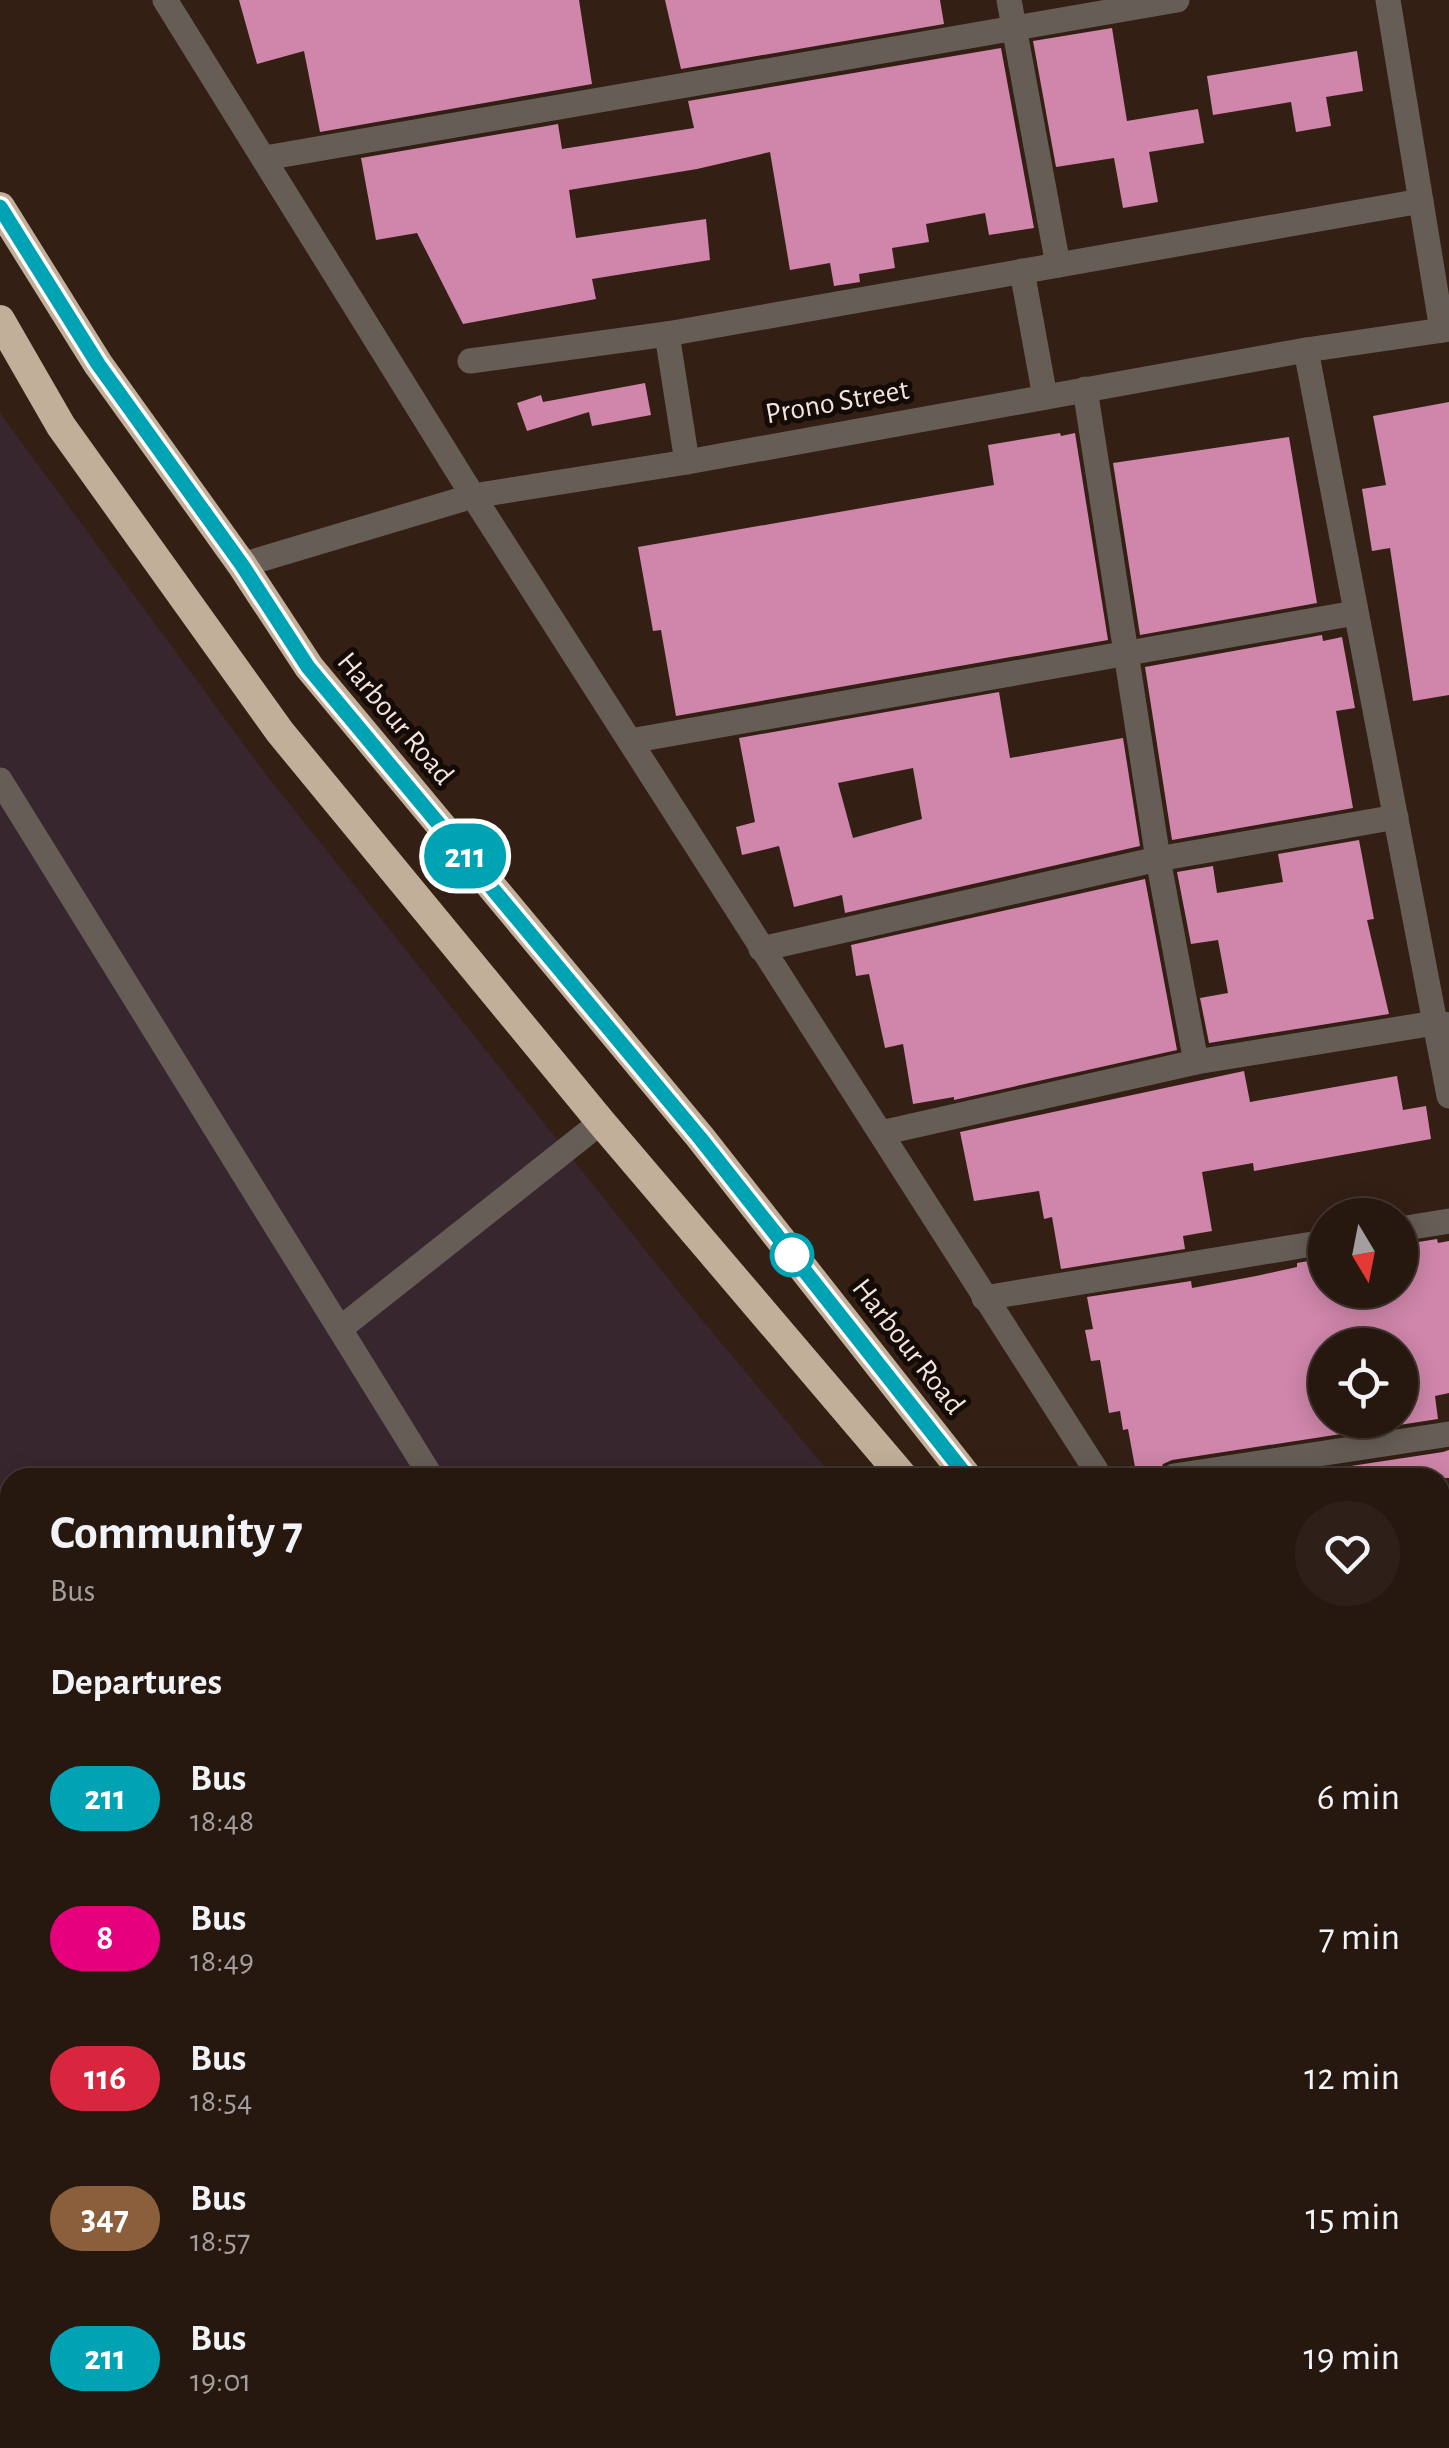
<!DOCTYPE html>
<style>
:root{--surface:#26170f;--page:#2e2018;--text:#f1f3f6;--muted:#a49f9e;--line:#42362f}
body{margin:0;font-family:"Alegreya Sans",sans-serif;background:var(--page);color:var(--text);height:100vh;display:flex;flex-direction:column;font-size:38px;white-space:nowrap}
*{box-sizing:border-box;margin:0}
p{font-size:32px;color:var(--muted)}
.icon{flex:none;width:55px;height:55px;fill:none;stroke:currentColor;stroke-width:2;stroke-linecap:round;stroke-linejoin:round}
.map{position:relative;flex:1;overflow:hidden}
.drawer{position:absolute;left:0px;top:1468px;width:1450px;height:982px;display:flex;flex-direction:column;background:var(--surface);border-radius:30px 30px 0 0;box-shadow:0 5px 25px #0003,0 0 0 2px var(--line)}
.drawer>*{flex:none}
.badge{padding:0 20px;border-radius:32px;font-size:35px;line-height:65px}
.needle{width:65px;rotate:170deg}
.buttons{position:absolute;left:1308px;top:1198px;display:grid;gap:20px}
.buttons a{display:grid;place-items:center;width:110px;height:110px;border-radius:50%;background:var(--surface);box-shadow:0 5px 25px #0003,0 0 0 2px var(--line);font-size:50px}
.map>.badge{position:absolute;translate:-50% -50%;box-shadow:0 0 0 5px #fff}
h2{padding:0 50px;font-size:38px;line-height:90px}
.round{display:grid;place-items:center;flex:none;width:105px;height:105px;border-radius:52px;background:var(--page)}
.headline{display:flex;align-items:center;justify-content:space-between;height:170px;padding:0 50px}
h1{font-size:48px;font-weight:700;line-height:75px}
ul{padding:0;list-style:none}
li{display:flex;align-items:center;gap:30px;height:140px;padding:0 50px}
li div{flex:1}
li b{display:block;font-size:38px}
li em{font-style:normal}
li .badge{min-width:110px;font-weight:700;text-align:center}
.map>svg:first-child{display:block}
</style>
<div class="map">
<svg width="1449" height="2448" viewBox="0 0 1449 2448">
<rect width="100%" height="100%" fill="#331f14"/>
<!-- industrial -->
<path fill="#37262e" d="M0 413 264 772 677 1290 833 1477 10 1478V2440H1440V2274L1449 2287V2448H0Z"/>
<!-- building -->
<g fill="#cf86aa" fill-rule="evenodd">
<path d="M239 0H579L592 84 320 132 304 51 257 64Z"/>
<path d="M665 0H940L944 24 681 69Z"/>
<path d="M1112 28 1127 121 1198 109 1204 143 1149 152 1158 202 1123 208 1114 158 1056 167 1033 41Z"/>
<path d="M1001 48 1034 228 989 235 985 213 926 224 929 242 892 248 895 268 859 274 860 282 834 286 830 263 790 270 770 152 697 169 569 190 576 238 706 219 710 260 592 279 596 299 463 324 417 233 376 240 361 158 558 124 562 149 694 128 688 101Z"/>
<path d="M1357 51 1363 91 1326 97 1331 126 1296 132 1291 102 1213 115 1207 76Z"/>
<path d="M645 383 651 415 592 426 589 412 527 431 517 403 541 395 543 402Z"/>
<path d="M1449 402V695L1413 701 1390 548 1372 551 1362 489 1386 485 1373 416Z"/>
<path d="M1060 433 1061 436 1075 433 1108 640 676 716 661 630 653 631 638 547 994 485 988 445Z"/>
<path d="M1289 437 1317 603 1140 635 1113 463Z"/>
<path d="M1322 635 1323 641 1342 637 1355 708 1336 711 1353 808 1172 840 1145 667Z"/>
<path d="M999 692 1010 758 1123 738 1140 846 845 913 842 895 794 907 779 846 742 855 736 827 755 822 739 738ZM913 768 922 819 853 838 838 783Z"/>
<path d="M1359 840 1374 919 1367 920 1389 1014 1209 1043 1200 998 1228 993 1218 940 1191 944 1177 872 1213 866 1217 893 1283 882 1278 854Z"/>
<path d="M1145 879 1177 1050 954 1100V1097L913 1104 903 1044 885 1048 869 974 856 976 851 945Z"/>
<path d="M1244 1071 1250 1102 1397 1076 1403 1110 1426 1106 1431 1139 1254 1171 1253 1163 1202 1172 1212 1231 1183 1236 1185 1249 1061 1269 1052 1217 1044 1219 1039 1191 974 1201 960 1132Z"/>
<path d="M1437 1239 1438 1243 1449 1241V1393L1435 1396 1438 1419 1172 1460 1163 1464 1158 1478H1137L1128 1429 1123 1430 1120 1411 1109 1413 1100 1360 1091 1361 1085 1330 1093 1329 1087 1297 1191 1281 1192 1288 1256 1276 1297 1267V1263L1325 1258V1290H1400V1245ZM1325 1345H1400V1420H1325Z"/>
<path d="M1449 1450V1478H1272L1443 1452Z"/>
</g>
<g fill="none" stroke-linecap="round" stroke-linejoin="round">
<!-- minor -->
<g stroke="#665e56" stroke-width="25">
<path d="M165 0 473 496 1101 1478"/>
<path d="M1009 0 1058 265"/>
<path d="M1388 0 1442 330"/>
<path d="M265 158 1177 0"/>
<path d="M1022 271 1045 397"/>
<path d="M667 334 1421 201"/>
<path d="M1306 350 1449 1096"/>
<path d="M470 361 667 334 687 462"/>
<path d="M1085 389 1158 859 1196 1062"/>
<path d="M242 565 473 496 687 462 1306 350 1449 329"/>
<path d="M630 741 1355 613"/>
<path d="M0 780 432 1478"/>
<path d="M761 949 1158 859 1396 817"/>
<path d="M881 1133 1196 1062 1435 1023 1449 1025"/>
<path d="M1400 1229 1449 1221"/>
<path d="M984 1298 1325 1242"/>
<path d="M341 1328 601 1122"/>
<path d="M1174 1476 1449 1434"/>
<path d="M1440 1662 1449 1661"/>
<path d="M0 1769 10 1762"/>
<path d="M0 1901 10 1918"/>
<path d="M1440 1916 1449 1915"/>
<path d="M0 2091 10 2085"/>
<path d="M1023 2440 1028 2448"/>
<path d="M486 2448 498 2440"/>
</g>
<!-- highway -->
<g stroke="#c2af99" stroke-width="30">
<path d="M0 207 98 364 242 565 309 667 700 1137 968 1478"/>
<path d="M0 320 61 426 280 732 601 1122 904 1478"/>
<path d="M1440 2110 1449 2123"/>
<path d="M1440 2193 1449 2207"/>
</g>
</g>
<g fill="none" stroke-linecap="round" stroke-linejoin="round">
<!-- line casing -->
<g stroke="#fff" stroke-width="22">
<path id="line" d="M0 207 98 364 242 565 308 667 700 1138 968 1478"/>
</g>
<!-- line -->
<use href="#line" stroke="#00a3b4" stroke-width="15"/>
</g>
<!-- markers -->
<circle fill="#fff" stroke="#00a3b4" stroke-width="5" cx="792" cy="1255" r="20"/>
<g text-anchor="middle" stroke-width="10" stroke-linejoin="round" paint-order="stroke">
<!-- street labels -->
<g font-size="30" fill="#f3e4dd" stroke="#140b07">
<text transform="translate(837 401) rotate(-10)" y="10">Prono Street</text>
<text transform="translate(396 718) rotate(50)" y="10">Harbour Road</text>
<text transform="translate(909 1346) rotate(52)" y="10">Harbour Road</text>
</g>
</g>
</svg>
<div class="buttons">
<a><svg class="needle" viewBox="-14 -14 28 28"><path d="M0-13l5 13h-10z" fill="#e53935"/><path d="M0 13l5-13h-10z" fill="#a49f9e"/></svg></a>
<a><svg class="icon" aria-label="locate" viewBox="0 0 24 24"><circle cx="12" cy="12" r="6"/><path d="M12 2v4M12 18v4M2 12h4M18 12h4"/></svg></a>
</div>
<b class="badge" style="left:465px;top:856px;background:#00a3b4;color:#fff">211</b>
<section class="drawer">
<div class="headline"><div><h1>Community 7</h1><p>Bus</p></div><a class="round"><svg class="icon" aria-label="heart" viewBox="0 0 24 24"><path d="M12 20l-8-8c-3-5 5-10 8-4 3-6 11-1 8 4z"/></svg></a></div>
<h2>Departures</h2>
<ul>
<li><span class="badge" style="background:#00a3b4;color:#fff">211</span><div><b>Bus</b><p>18:48</p></div><em>6 min</em></li>
<li><span class="badge" style="background:#e6007e;color:#fff">8</span><div><b>Bus</b><p>18:49</p></div><em>7 min</em></li>
<li><span class="badge" style="background:#d7263d;color:#fff">116</span><div><b>Bus</b><p>18:54</p></div><em>12 min</em></li>
<li><span class="badge" style="background:#8b5e3c;color:#fff">347</span><div><b>Bus</b><p>18:57</p></div><em>15 min</em></li>
<li><span class="badge" style="background:#00a3b4;color:#fff">211</span><div><b>Bus</b><p>19:01</p></div><em>19 min</em></li>
</ul>
</section>
</div>
